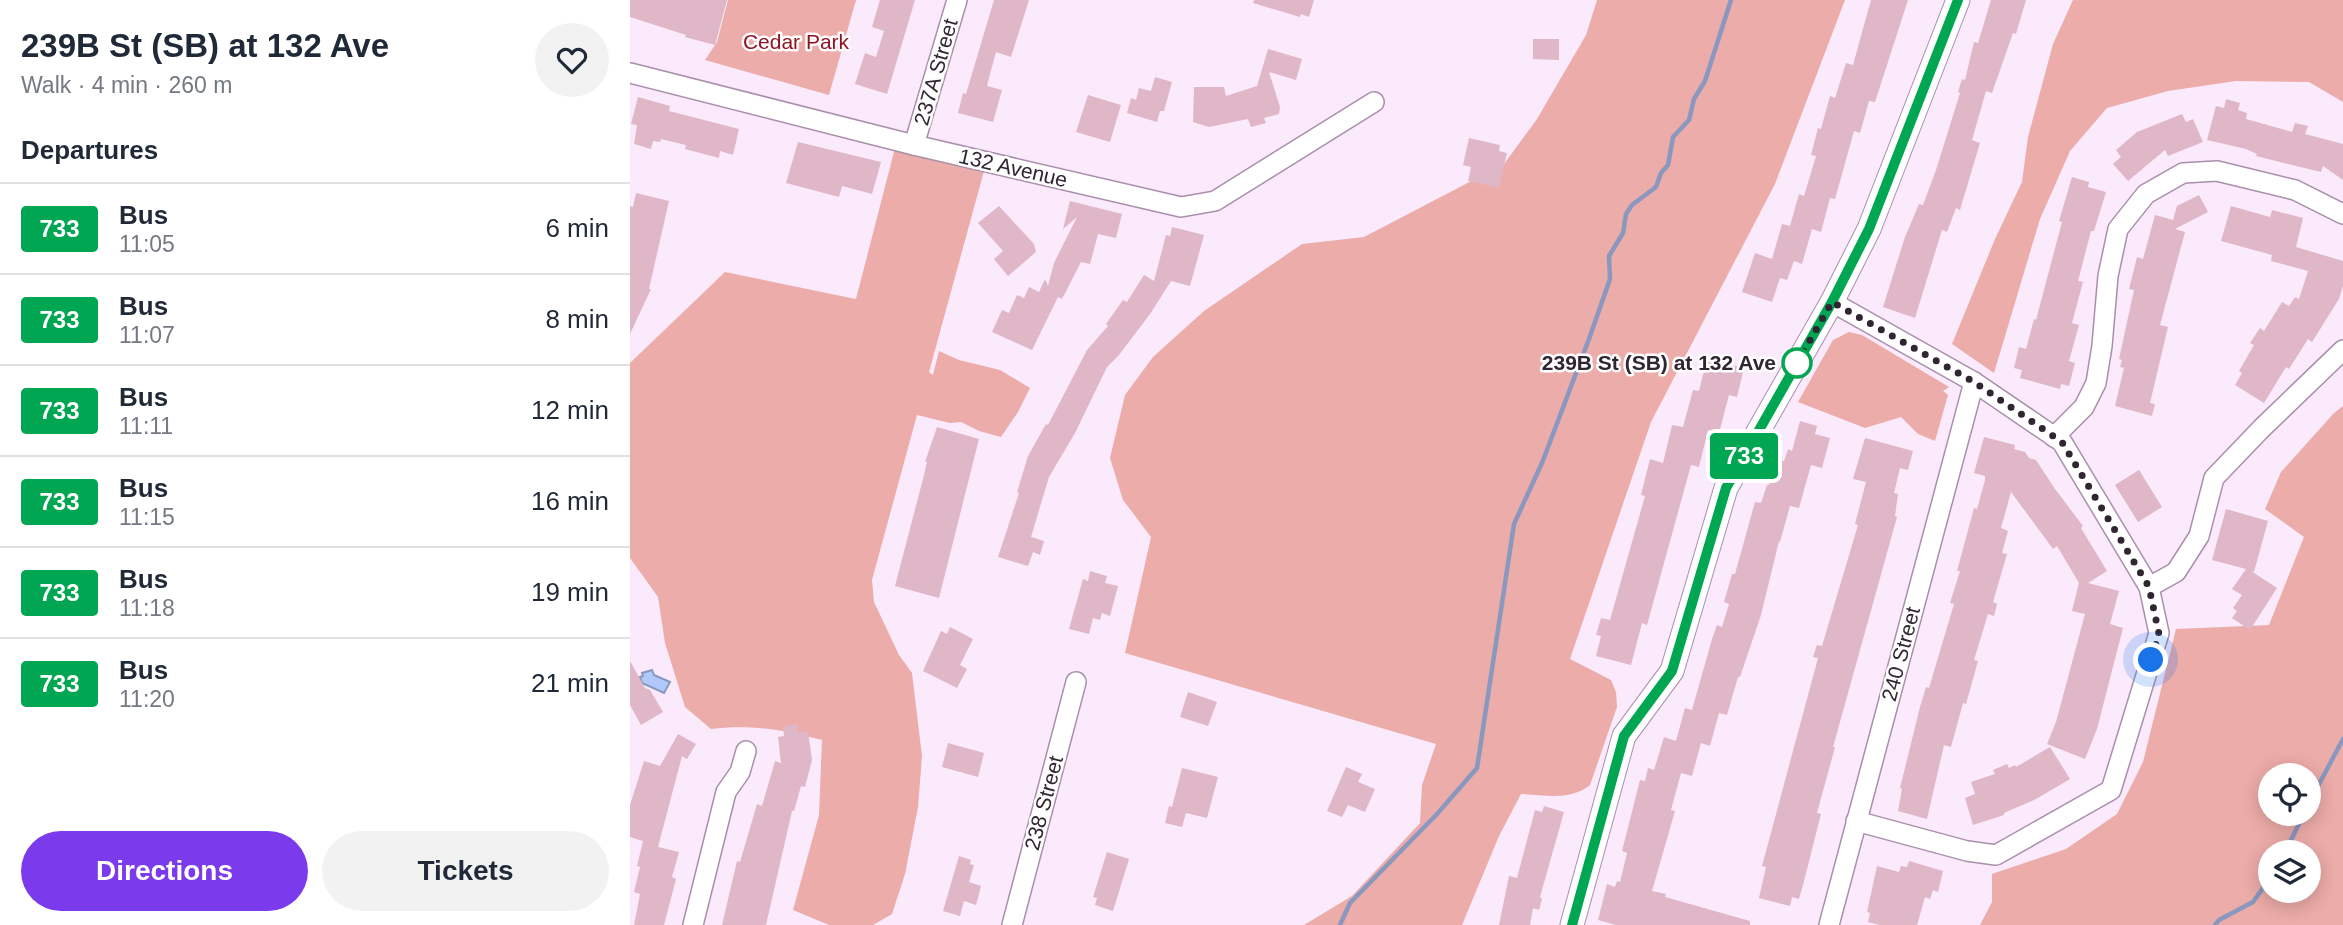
<!DOCTYPE html>
<meta charset="utf-8">
<style>
:root{--surface:#fff;--page:#f2f2f3;--text:#1f2937;--muted:#747a83;--line:#e0e1e3;--accent:#7c3aed}
body{margin:0;font-family:Arial,sans-serif;background:var(--page);color:var(--text);height:100vh;display:flex;flex-direction:column;font-size:26px;white-space:nowrap}
*{box-sizing:border-box;margin:0}
p{font-size:23px;color:var(--muted)}
.icon{flex:none;width:38px;height:38px;fill:none;stroke:currentColor;stroke-width:2;stroke-linecap:round;stroke-linejoin:round}
.map{position:relative;flex:1;overflow:hidden}
.details{display:flex;flex-direction:column;background:var(--surface);width:630px}
.details>*{flex:none}
.badge{padding:0 14px;border-radius:5px;font-size:24px;line-height:46px}
.tools{position:absolute;left:1628px;top:763px;display:grid;gap:14px}
.tools a{display:grid;place-items:center;width:63px;height:63px;border-radius:50%;background:var(--surface);box-shadow:0 4px 18px #0003;font-size:35px}
.you{position:absolute;width:35px;height:35px;margin:-18px;border:5px solid #fff;border-radius:50%;background:#1a73e8;box-shadow:0 0 0 10px #1a73e833}
.map>.badge{position:absolute;translate:-50% -50%;box-shadow:0 0 0 4px #fff}
h2{padding:0 21px;font-size:26px;line-height:63px}
.round{display:grid;place-items:center;flex:none;width:74px;height:74px;border-radius:37px;background:var(--page)}
.overview{display:flex;align-items:center;justify-content:space-between;height:119px;padding:0 21px}
h1{font-size:33px;font-weight:800;line-height:52px}
.action{display:flex;gap:14px;margin-top:auto;padding:14px 21px}
.action a{flex:1;height:80px;border-radius:42px;background:var(--accent);color:#fff;font-size:28px;font-weight:800;line-height:80px;text-align:center}
.action a+a{background:var(--page);color:var(--text)}
ul{padding:0;list-style:none}
li{display:flex;align-items:center;gap:21px;height:91px;padding:0 21px;border-top:2px solid var(--line)}
li div{flex:1}
li b{display:block;font-size:26px}
li em{font-style:normal}
li .badge{min-width:77px;font-weight:700;text-align:center}
main{display:flex;flex:1;min-height:0}
.map>svg:first-child{display:block}
</style>
<main>
<section class="details">
<div class="overview"><div><h1>239B St (SB) at 132 Ave</h1><p>Walk · 4 min · 260 m</p></div><a class="round"><svg class="icon" aria-label="heart" viewBox="0 0 24 24"><path d="M12 20l-8-8c-3-5 5-10 8-4 3-6 11-1 8 4z"/></svg></a></div>
<h2>Departures</h2>
<ul>
<li><span class="badge" style="background:#00a651;color:#fff">733</span><div><b>Bus</b><p>11:05</p></div><em>6 min</em></li>
<li><span class="badge" style="background:#00a651;color:#fff">733</span><div><b>Bus</b><p>11:07</p></div><em>8 min</em></li>
<li><span class="badge" style="background:#00a651;color:#fff">733</span><div><b>Bus</b><p>11:11</p></div><em>12 min</em></li>
<li><span class="badge" style="background:#00a651;color:#fff">733</span><div><b>Bus</b><p>11:15</p></div><em>16 min</em></li>
<li><span class="badge" style="background:#00a651;color:#fff">733</span><div><b>Bus</b><p>11:18</p></div><em>19 min</em></li>
<li><span class="badge" style="background:#00a651;color:#fff">733</span><div><b>Bus</b><p>11:20</p></div><em>21 min</em></li>
</ul>
<div class="action"><a>Directions</a><a>Tickets</a></div>
</section>
<div class="map">
<svg width="1713" height="925" viewBox="0 0 1713 925">
<rect width="100%" height="100%" fill="#faeafc"/>
<!-- green -->
<g fill="#ecaca9" fill-rule="evenodd">
<path d="M98 0H226L199 95 75 60 87 42Z"/>
<path d="M967 0H1215L1145 184 1021 422 940 659 981 680 986 692 987 707 960 785C940 801 916 795 891 794L869 836 832 925H674L722 896 790 823 792 785 806 744 495 653 521 537 493 500 480 458 495 395 523 357 574 311 672 244 734 237 874 164 907 119 956 35Z"/>
<path d="M1443 0H1713V102L1679 82 1606 81 1538 91 1477 108 1440 151 1410 219 1364 373 1322 344 1365 239 1392 182 1398 137 1423 44Z"/>
<path d="M265 148 354 171 299 372 303 375 309 351 329 360 370 370 400 388 388 412 371 437 349 431 331 422 320 423 287 415 242 580 244 602 269 655 282 673 292 756 288 807 275 874 262 914 243 925H199L163 910 189 815 192 740C153 730 121 724 81 729L55 707 35 643 28 597 0 558V363L95 272 226 299Z"/>
<path d="M1219 332 1232 335 1319 387 1313 391 1318 395 1305 441 1288 434 1271 417 1235 428 1168 402 1203 340Z"/>
<path d="M1713 406V925H1350L1362 902V874L1436 849 1487 814 1513 762 1546 629 1639 625 1674 537 1635 509 1651 472 1704 413ZM1640 775H1678V814H1640ZM1640 852H1678V891H1640Z"/>
</g>
<!-- water -->
<path fill="#b0c8fa" stroke="#8a97be" stroke-width="2" d="M22 670 24 675 40 682 34 693 12 683 10 677 13 676 12 673Z"/>
<g fill="none" stroke-linecap="round" stroke-linejoin="round">
<!-- stream -->
<g stroke="#8a97be" stroke-width="4.5">
<path d="M1678 805 1713 739"/>
<path d="M1655 852 1674 814"/>
<path d="M710 925 720 903 807 814 847 768 884 524 912 463 959 339 980 279 979 256 993 233 996 214 1002 205 1026 187 1031 173 1038 165 1043 137 1059 120 1064 99 1075 81 1101 0"/>
<path d="M1585 925 1589 920 1623 902 1640 878"/>
</g>
</g>
<!-- building -->
<g fill="#dfb7c7">
<path d="M0 0H97L85 45 55 37 56 35 0 17Z"/>
<path d="M250 0H285L257 94 225 84 235 53 246 57 254 31 242 27Z"/>
<path d="M364 0H399L381 57 366 52 360 74 357 86 372 90 363 122 328 113 333 93 336 94Z"/>
<path d="M624 0H684L679 17 671 14 670 17 623 3Z"/>
<path d="M1241 0H1278L1245 102 1239 101 1230 133 1224 131 1205 199 1200 198 1191 232 1182 229 1172 264 1164 261 1157 280 1150 278 1142 302 1112 292 1125 253 1142 259 1152 224 1160 226 1169 194 1174 196 1186 156 1181 155 1188 128 1191 129 1200 96 1205 98 1216 63 1223 65Z"/>
<path d="M1361 0H1396L1386 34 1383 33 1362 93 1356 91 1342 140 1350 143 1330 210 1326 208 1317 232 1312 230 1285 318 1253 307 1275 237 1289 204 1293 205 1306 170 1330 93 1328 92 1332 79 1335 80 1344 42 1348 43Z"/>
<path d="M903 39H929V60L903 59Z"/>
<path d="M638 49 672 59 666 80 639 72 650 107 649 114 634 118 636 123 621 127 618 119 579 127 563 122 564 87H594L596 96 627 86Z"/>
<path d="M525 77 542 82 534 111H530L527 122 497 113 501 98 506 100 509 88 521 91Z"/>
<path d="M458 95 491 105 480 142 446 132Z"/>
<path d="M8 97 40 106 39 111 109 129 103 155 90 151 89 158 55 149 56 145 31 139 30 142 23 141 21 149 4 144 7 125 1 124Z"/>
<path d="M1596 99 1610 103 1608 110 1617 113 1616 119 1662 132 1665 123 1678 126 1675 134 1713 144V180L1693 166 1691 172 1626 156 1627 154 1616 149 1577 140 1586 106 1594 108Z"/>
<path d="M1552 114 1556 122 1563 119 1573 142 1538 156 1535 150 1498 181 1483 164 1491 157 1486 150 1507 132Z"/>
<path d="M839 138 870 145 869 151 877 153 869 188 838 181 841 167 833 165Z"/>
<path d="M168 142 251 162 242 194 212 186 209 197 156 183Z"/>
<path d="M1442 177 1459 182 1458 187 1476 192 1464 231H1461L1448 281 1453 282 1442 323 1449 325 1439 361 1445 363 1439 386 1431 384 1430 389 1390 378 1392 370 1384 368 1389 347 1396 349 1404 319 1406 320 1432 222 1429 221Z"/>
<path d="M6 193 39 201 19 289H21L0 334V206L3 207Z"/>
<path d="M1569 195 1578 212 1545 229 1555 232 1530 325 1538 327 1520 403 1525 404 1522 416 1485 406 1494 368 1490 367 1492 360 1489 359 1504 290 1499 289 1507 257 1513 259 1525 215 1543 220 1547 206Z"/>
<path d="M440 201 492 214 486 238 468 234 460 264 451 262 432 299 428 297 402 350 362 332 372 310 379 313 387 295 394 298 399 287 409 292 415 279 418 286 424 263 447 217 433 229Z"/>
<path d="M369 206 404 244 406 252 378 276 364 259 373 251 348 223Z"/>
<path d="M1601 206 1640 217 1642 210 1673 218 1666 247 1713 261V286L1709 299 1682 342 1678 339 1659 369 1656 367 1634 403 1605 385 1612 373 1609 371 1624 345 1620 343 1630 328 1634 331 1652 302 1659 306 1665 297 1669 299 1678 271 1641 261 1642 255 1591 241Z"/>
<path d="M542 227 574 235 560 286 541 281 520 314 489 355 477 367 445 433 419 477 401 537 414 541 410 555 403 552 398 566 368 557 389 493 387 492 398 456 416 424 418 425 457 350 478 326 476 324 493 300 497 302 514 275 524 281 536 235 540 236Z"/>
<path d="M1077 359 1114 368 1107 397 1099 395 1089 433 1078 430 1069 467 1061 465 1017 625 1012 623 1001 665 966 656 971 636 966 635 971 618 980 620 1015 496 1011 495 1020 459 1033 463 1042 425 1053 427 1063 390 1069 391Z"/>
<path d="M1170 421 1187 426 1185 434 1200 438 1192 468 1181 465 1169 508 1160 506 1150 542 1149 541 1131 615 1110 677H1108L1097 715 1089 713 1080 746 1071 743 1062 776 1051 773 1041 810 1045 811 1022 891 1036 894 1035 897 1120 921V925H986L968 920 977 884 985 887 987 881 990 882 997 853 992 851 1010 780 1015 781 1018 768 1024 770 1034 737 1046 741 1055 708 1062 710 1082 639 1087 625 1092 627 1099 604 1094 602 1102 574H1105L1125 502 1131 503 1137 485H1139L1143 467 1148 468 1150 460 1154 461 1158 449 1162 451Z"/>
<path d="M307 427 349 439 309 598 265 586 293 479 297 462H295Z"/>
<path d="M1354 437 1385 445 1384 449 1395 452 1399 458 1406 460 1425 489 1453 526 1451 528 1477 571 1458 583 1489 591 1480 624 1493 628 1467 729 1455 759 1417 744 1426 722 1455 614 1442 611 1449 583 1427 546 1423 549 1381 492 1371 528 1378 531 1372 553 1377 554 1363 602 1367 604 1364 616 1358 614 1344 660 1348 661 1336 704 1333 703 1321 747 1314 745 1297 819 1268 811 1272 789 1270 788 1290 707 1296 687 1299 688 1324 604 1320 603 1330 571H1327L1344 508 1347 509 1355 480V476L1344 473Z"/>
<path d="M1235 438 1283 451 1278 470 1270 468 1264 493 1268 494 1265 516 1267 517 1203 747H1205L1187 813 1191 814 1173 885 1169 899 1162 897 1160 906 1129 898 1136 867 1132 866 1188 658 1183 657 1187 645 1192 646 1228 525 1225 524 1236 482 1223 479Z"/>
<path d="M1509 470 1532 507 1508 522 1485 485Z"/>
<path d="M1596 509 1638 521 1624 572 1621 571 1647 588 1620 630 1602 618 1607 611 1603 608 1612 595 1602 589 1616 569 1582 560Z"/>
<path d="M460 571 477 576 475 583 488 586 480 616 472 613 470 620 463 618 459 634 439 629 453 579 458 581Z"/>
<path d="M320 627 343 639 330 665 337 669 327 688 293 671 311 631 317 634Z"/>
<path d="M0 661 15 688 20 690 33 712 11 725 0 705Z"/>
<path d="M558 692 587 702 578 726 550 717Z"/>
<path d="M167 724 168 732 178 731 182 760 175 787 171 786 164 811H162L136 925H92L107 861 110 862 127 804 132 806 145 761 151 763 148 737 154 736 153 726Z"/>
<path d="M48 734 66 744 57 759 52 756 28 847 49 852 42 877 46 879 34 925H4L10 894 4 892 10 867 7 866 13 841 0 837V805L14 761 30 766Z"/>
<path d="M318 743 354 753 348 777 312 767Z"/>
<path d="M1420 747 1440 779 1406 799 1374 813V815L1343 825 1335 798 1345 794 1341 782 1365 774 1363 770 1377 764 1379 768 1385 765 1386 767Z"/>
<path d="M716 767 732 774 728 782 745 789 735 812 718 805 712 817 697 811Z"/>
<path d="M552 768 588 777 577 818 556 813 552 827 535 823 539 806 542 807Z"/>
<path d="M914 806 934 812 910 897 912 899 909 910 903 908 900 925H869L879 876 887 878 905 810 912 812Z"/>
<path d="M477 852 499 859 483 911 465 905 467 898 463 897Z"/>
<path d="M329 856 341 860 340 864 344 865 339 882 351 886 346 905 334 901 330 916 313 911Z"/>
<path d="M1279 861 1313 871 1308 892 1303 890 1300 899 1295 897 1287 925H1250L1238 922 1240 913 1237 912 1247 866 1269 872 1271 866 1277 867Z"/>
</g>
<g fill="none" stroke-linecap="round" stroke-linejoin="round">
<!-- minor casing -->
<g stroke="#a98fab" stroke-width="22">
<g id="minor">
<path d="M0 73 284 145 551 207 585 201 744 102"/>
<path d="M284 145 327 0"/>
<path d="M1202 302 1344 382 1432 442 1519 587 1529 633 1481 790 1366 855 1337 851 1226 821"/>
<path d="M1424 437 1454 407 1466 383 1472 346 1478 276 1488 229 1516 194 1553 173 1587 171 1665 190 1713 214"/>
<path d="M1519 587 1546 572 1569 536 1584 478 1632 428 1713 350"/>
<path d="M63 925 96 792 110 772 116 751"/>
<path d="M382 925 446 682"/>
<path d="M1199 925 1344 382"/>
</g>
</g>
<!-- tertiary casing -->
<g stroke="#a98fab" stroke-width="25">
<path id="tertiary" d="M942 925 994 736 1042 671 1096 488 1202 302 1239 229 1328 0"/>
</g>
<!-- minor -->
<use href="#minor" stroke="#fff" stroke-width="19"/>
<!-- tertiary -->
<use href="#tertiary" stroke="#fff" stroke-width="23"/>
</g>
<g fill="none" stroke-linecap="round" stroke-linejoin="round">
<!-- line casing -->
<g stroke="#fff" stroke-width="16">
<path id="line" d="M942 925 994 736 1042 671 1096 488 1202 302 1239 229 1328 0"/>
</g>
<!-- line -->
<use href="#line" stroke="#00a651" stroke-width="10"/>
<!-- walk -->
<path stroke="#302631" stroke-width="7" stroke-dasharray="0 12.6" d="M1167 363 1164 368 1202 302 1344 382 1432 442 1519 587 1529 634 1521 660"/>
</g>
<!-- markers -->
<circle fill="#fff" stroke="#00a651" stroke-width="3.5" cx="1167" cy="363" r="14"/>
<g text-anchor="middle" stroke-width="5" stroke-linejoin="round" paint-order="stroke">
<!-- park labels -->
<g font-size="21" fill="#8f1424" stroke="#fdfdfd">
<text x="166" y="49">Cedar Park</text>
</g>
<!-- street labels -->
<g font-size="21" fill="#302631" stroke="#fdfdfd">
<text transform="translate(306 72) rotate(-74)" y="7">237A Street</text>
<text transform="translate(383 168) rotate(13)" y="7">132 Avenue</text>
<text transform="translate(1271 654) rotate(-75)" y="7">240 Street</text>
<text transform="translate(414 803) rotate(-75)" y="7">238 Street</text>
</g>
<!-- stop labels -->
<g font-size="21" font-weight="bold" fill="#302631" stroke="#fdfdfd" text-anchor="end">
<text x="1146" y="370">239B St (SB) at 132 Ave</text>
</g>
</g>
</svg>
<div class="tools">
<a><svg class="icon" aria-label="locate" viewBox="0 0 24 24"><circle cx="12" cy="12" r="6"/><path d="M12 2v4M12 18v4M2 12h4M18 12h4"/></svg></a>
<a><svg class="icon" aria-label="layers" viewBox="0 0 24 24"><path d="M12 4l9 5-9 5-9-5zM3 14l9 5 9-5"/></svg></a>
</div>
<div class="you" style="left:1521px;top:660px"></div>
<b class="badge" style="left:1114px;top:456px;background:#00a651;color:#fff">733</b>
</div>
</main>
